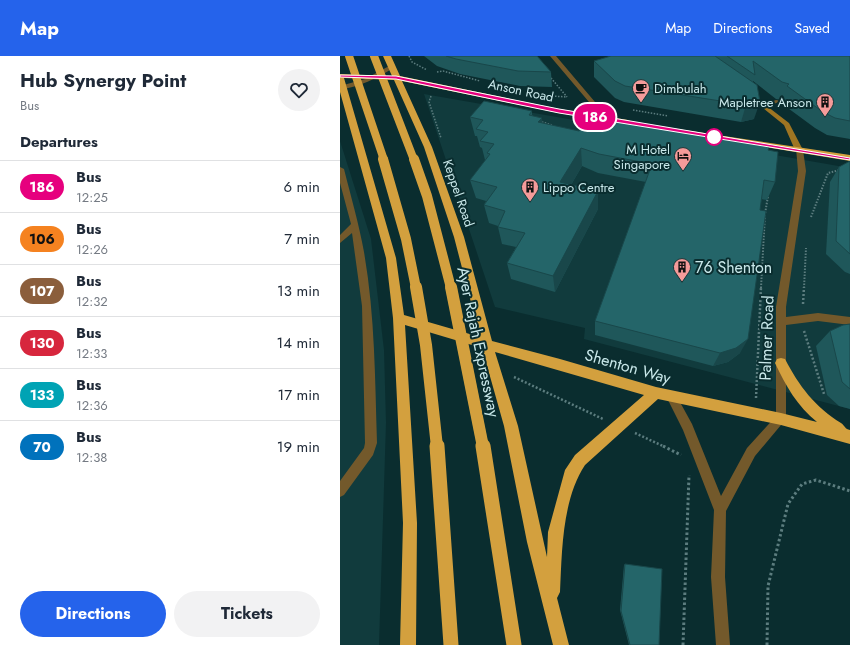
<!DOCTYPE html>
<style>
:root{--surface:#fff;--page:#f2f2f3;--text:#1f2937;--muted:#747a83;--line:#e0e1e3;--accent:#2563eb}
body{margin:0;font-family:Jost,sans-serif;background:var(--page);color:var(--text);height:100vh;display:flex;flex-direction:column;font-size:15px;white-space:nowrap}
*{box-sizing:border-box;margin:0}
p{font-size:13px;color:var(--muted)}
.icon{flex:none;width:22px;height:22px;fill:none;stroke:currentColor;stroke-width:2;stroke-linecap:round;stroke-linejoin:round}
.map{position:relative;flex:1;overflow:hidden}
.details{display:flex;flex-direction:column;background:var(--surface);width:340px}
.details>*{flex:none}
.badge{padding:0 8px;border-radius:13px;font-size:14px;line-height:26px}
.map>.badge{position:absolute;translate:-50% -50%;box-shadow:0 0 0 2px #fff}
h2{padding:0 20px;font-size:15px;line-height:36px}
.round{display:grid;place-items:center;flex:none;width:42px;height:42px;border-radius:21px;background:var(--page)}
.overview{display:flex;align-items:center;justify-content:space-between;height:68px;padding:0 20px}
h1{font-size:19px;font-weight:700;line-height:30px}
.primary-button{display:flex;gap:8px;margin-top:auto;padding:8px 20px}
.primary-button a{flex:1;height:46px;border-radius:24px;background:var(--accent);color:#fff;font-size:16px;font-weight:700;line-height:46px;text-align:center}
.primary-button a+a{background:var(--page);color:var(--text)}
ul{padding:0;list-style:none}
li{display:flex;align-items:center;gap:12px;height:52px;padding:0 20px;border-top:1px solid var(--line)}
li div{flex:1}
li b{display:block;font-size:15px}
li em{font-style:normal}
li .badge{min-width:44px;font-weight:700;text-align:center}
header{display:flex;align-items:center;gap:24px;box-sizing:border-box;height:56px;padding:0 20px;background:var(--accent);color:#fff}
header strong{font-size:19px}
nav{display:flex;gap:22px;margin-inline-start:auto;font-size:14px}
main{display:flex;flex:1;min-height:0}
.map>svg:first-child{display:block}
</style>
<header>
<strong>Map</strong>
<nav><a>Map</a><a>Directions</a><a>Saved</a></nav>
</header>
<main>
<section class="details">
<div class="overview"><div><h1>Hub Synergy Point</h1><p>Bus</p></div><a class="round"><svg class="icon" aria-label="heart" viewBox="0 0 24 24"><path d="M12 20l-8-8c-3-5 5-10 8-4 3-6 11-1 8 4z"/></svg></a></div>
<h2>Departures</h2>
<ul>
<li><span class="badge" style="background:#e6007e;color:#fff">186</span><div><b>Bus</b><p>12:25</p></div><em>6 min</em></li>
<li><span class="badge" style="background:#f58220;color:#111">106</span><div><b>Bus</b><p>12:26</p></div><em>7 min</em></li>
<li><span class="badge" style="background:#8b5e3c;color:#fff">107</span><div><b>Bus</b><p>12:32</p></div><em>13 min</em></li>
<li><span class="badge" style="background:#d7263d;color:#fff">130</span><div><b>Bus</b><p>12:33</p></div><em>14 min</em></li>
<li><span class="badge" style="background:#00a3b4;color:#fff">133</span><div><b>Bus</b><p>12:36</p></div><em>17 min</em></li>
<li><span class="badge" style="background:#0072bc;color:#fff">70</span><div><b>Bus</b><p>12:38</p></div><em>19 min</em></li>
</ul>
<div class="primary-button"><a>Directions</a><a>Tickets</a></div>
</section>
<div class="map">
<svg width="510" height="589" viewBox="0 0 510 589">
<rect width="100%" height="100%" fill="#0a2d2f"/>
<!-- built -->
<g fill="#113b3d">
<path d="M84 38 510 112V353L244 283 245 272 155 251Z"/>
<path d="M0 85 31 183 44 294 46 367 39 589H0Z"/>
</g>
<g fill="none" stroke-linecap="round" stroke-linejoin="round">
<!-- path-far3 -->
<g stroke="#5c7d7f" stroke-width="1.5" stroke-dasharray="1.5 1.5" stroke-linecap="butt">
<path d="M69 0 72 6 87 14"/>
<path d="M97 16 103 15 140 25"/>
<path d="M211 22 227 41"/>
<path d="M91 40 89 46 101 82"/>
<path d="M212 40 227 41"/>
<path d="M293 54 328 60"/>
<path d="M199 65 212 69"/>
</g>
<!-- path-far2 -->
<g stroke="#5c7d7f" stroke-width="2" stroke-dasharray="1.5 1.5" stroke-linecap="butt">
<path d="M471 161 488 117 500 114"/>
<path d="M421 232 425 158 428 140"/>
<path d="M464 232 466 192"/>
</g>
<!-- path-far1 -->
<g stroke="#5c7d7f" stroke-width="2.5" stroke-dasharray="2 2" stroke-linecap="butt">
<path d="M463 248 464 231"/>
<path d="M464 275 484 338"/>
<path d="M174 321 263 363"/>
<path d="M416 342 421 231"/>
<path d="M295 377 325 391"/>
</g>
<!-- path -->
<g stroke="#5c7d7f" stroke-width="3" stroke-dasharray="2.5 2.5" stroke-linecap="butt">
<path d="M323 390 341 399"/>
<path d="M343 589 349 419"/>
<path d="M427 589 428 530 448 448 462 428 476 424 510 435"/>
</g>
<!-- lane -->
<g fill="#73592b" fill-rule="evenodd">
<path d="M210 0H216L255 46 246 60 241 59 249 46Z"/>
<path d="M436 44 441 45 424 52 421 50Z"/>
<path d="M0 111 4 113C11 141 19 168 24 196 35 259 35 323 37 387L33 399 4 439 0 441V425L24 392 25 387 22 250 12 177 0 187V179L11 168 0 127Z"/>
<path d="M331 335 335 337 352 368 381 440 407 392 437 359 441 358 445 359 446 363 415 400 386 455 385 521 390 589H376L371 521 374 454 343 374 326 340 327 337Z"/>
</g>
<!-- street -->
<g fill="#73592b" fill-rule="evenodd">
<path d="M51 9 54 11 53 12C36 23 20 30 0 34V30L25 23Z"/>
<path d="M456 92H462L463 94 466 115 446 251V261L478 257 510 261V269L478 265 446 269V363L445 367 441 368 437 367 436 363V251L458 115Z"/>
</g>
<!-- secondary -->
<path fill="#9e7522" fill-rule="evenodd" d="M410 37 449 67 463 94 462 96H456L455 94 444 69 408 40 407 39Z"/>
<!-- highway -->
<g fill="#d3a03e" fill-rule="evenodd">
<path d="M43 0H51L60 20 219 53 288 64 292 66 288 68 219 57 62 25 92 91 124 181 152 285 220 303 316 331 441 357 477 366C457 350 446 330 435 307L437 303 441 302 445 303C459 330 475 351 501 367 505 370 505 373 510 374V388L441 369 318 343 245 409C222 444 222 495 220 536L217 542 229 589H213L187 486 164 370 142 292 65 269 77 467 76 589H60L63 467 53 262 46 202 0 36V18L52 20ZM4 22 54 24 84 91 114 181 140 281 64 259 56 202ZM155 296 304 339 235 399 225 414 208 476 207 501 178 370Z"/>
<path d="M324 71 510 99V105L327 75 323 73Z"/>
</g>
<!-- highway-bridge-far3 -->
<g stroke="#d3a03e" stroke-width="8">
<path d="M9 0 44 104"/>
<path d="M34 0 74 104"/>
</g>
<!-- highway-bridge-far2 -->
<g stroke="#d3a03e" stroke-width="10">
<path d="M43 103 66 183 76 232"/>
<path d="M74 103 87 140 111 232"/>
</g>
<!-- highway-bridge-far1 -->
<g stroke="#d3a03e" stroke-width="12">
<path d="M76 231 86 289 97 391"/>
<path d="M111 231 143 391"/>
</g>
<!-- highway-bridge -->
<g stroke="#d3a03e" stroke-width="15">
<path d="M97 390 111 589"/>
<path d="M143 390 174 589"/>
</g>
</g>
<!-- wall -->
<g fill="#1f575a">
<path d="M84 0H197L211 16 212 31 180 30 120 18 97 10Z"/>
<path d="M271 0H510V83L487 79 475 72 441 47 442 44 436 43 413 25 414 63 401 66 284 46 275 42 254 21V5Z"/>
<path d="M192 55V59L202 67 239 75 428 94 435 126 427 144 421 143 400 297 388 306 373 310 255 279V265L306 126 258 117 242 110 231 129 258 135V153L215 236 171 223 167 207 176 191 162 188 158 171V170L149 167 144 149 146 145 136 142 130 124 146 104H145L142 92 140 91 137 80H135L130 61Z"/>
<path d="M510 105V218L505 216 486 198 490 126 499 111Z"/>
<path d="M510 268V353L499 350 487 339 476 290 490 275Z"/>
<path d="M285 508 319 589H289L280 554 284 509Z"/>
</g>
<!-- shaded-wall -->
<g fill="#19474a">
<path d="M420 46 414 63 401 66 406 49Z"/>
<path d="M202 62 204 80 198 66Z"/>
<path d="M241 92 242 110 222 144 220 126Z"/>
<path d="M258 135V153L215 236 213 220Z"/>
<path d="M408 283 400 297 388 306 373 310 380 297Z"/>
</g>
<!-- building -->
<g fill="#246569" stroke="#19474a">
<path d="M106 0H197L211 16 178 15 116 3Z"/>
<path d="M271 0H375L417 29 420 46 406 49 285 30 275 25 254 5Z"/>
<path d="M387 0H510V65L495 62 483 56 447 30 449 28 442 26 413 5 415 19Z"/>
<path d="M144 45 192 55 189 59 202 62 198 66 239 75 253 65 275 64 429 91 428 94 438 96 435 126 424 124 420 154 426 155 408 283 396 292 380 297 255 265 312 108 259 98 241 92 220 126 258 135 213 220 167 207 185 177 158 171 165 155 144 149 157 131 130 124 150 98 147 97 154 88 140 85 148 76 136 73 143 64 130 61Z"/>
<path d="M510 105V198L496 185 499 111Z"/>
<path d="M510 268V333L502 326 490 275 503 269Z"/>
<path d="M285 508 322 513 319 589H290L281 555Z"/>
</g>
<!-- line -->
<path fill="#e6007e" stroke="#fff" d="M0 19 56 20 219 53 510 102V104L219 57 56 23 0 21Z"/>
<!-- icons -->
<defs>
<g id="cafe-pin" transform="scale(0.9)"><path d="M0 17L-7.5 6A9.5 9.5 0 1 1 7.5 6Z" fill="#f59b9a" stroke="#0a2d2f"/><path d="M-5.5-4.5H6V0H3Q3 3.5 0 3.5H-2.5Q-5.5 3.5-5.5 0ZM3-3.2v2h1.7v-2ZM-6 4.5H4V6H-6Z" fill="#111"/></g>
<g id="building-pin" transform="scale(0.9)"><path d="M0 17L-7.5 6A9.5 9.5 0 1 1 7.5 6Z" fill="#f59b9a" stroke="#0a2d2f"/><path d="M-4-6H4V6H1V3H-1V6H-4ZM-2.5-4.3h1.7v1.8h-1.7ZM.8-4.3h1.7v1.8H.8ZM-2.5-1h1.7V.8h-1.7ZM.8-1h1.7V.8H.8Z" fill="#111"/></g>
<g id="hotel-pin" transform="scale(0.9)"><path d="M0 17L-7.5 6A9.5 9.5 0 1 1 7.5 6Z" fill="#f59b9a" stroke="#0a2d2f"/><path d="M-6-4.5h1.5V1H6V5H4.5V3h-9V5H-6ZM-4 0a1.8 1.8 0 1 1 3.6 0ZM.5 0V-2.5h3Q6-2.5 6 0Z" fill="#111"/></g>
</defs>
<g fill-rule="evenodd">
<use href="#cafe-pin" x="301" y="32"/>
<use href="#building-pin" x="485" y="46"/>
<use href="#hotel-pin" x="343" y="100"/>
<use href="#building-pin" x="190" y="131"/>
<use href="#building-pin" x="342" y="211"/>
</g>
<!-- markers -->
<circle fill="#fff" stroke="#e6007e" stroke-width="2" cx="374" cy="81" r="8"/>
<g text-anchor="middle" stroke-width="4" stroke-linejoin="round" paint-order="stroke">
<!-- far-poi labels -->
<g font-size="13" fill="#c9e8ea" stroke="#0a2d2f" text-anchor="start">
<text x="314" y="37">Dimbulah</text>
<text x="472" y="51" text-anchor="end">Mapletree Anson</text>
<text x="330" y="98" text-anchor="end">M Hotel<tspan x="330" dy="15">Singapore</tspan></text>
<text x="203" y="136">Lippo Centre</text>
</g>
<!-- far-street labels -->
<g font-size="13" fill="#c9e8ea" stroke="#0a2d2f">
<text transform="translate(181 34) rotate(12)" y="5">Anson Road</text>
<text transform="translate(119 137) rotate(71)" y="5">Keppel Road</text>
</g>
<!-- poi labels -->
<g font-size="16" fill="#c9e8ea" stroke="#0a2d2f" text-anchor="start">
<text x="355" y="217">76 Shenton</text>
</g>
<!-- street labels -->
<g font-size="16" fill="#c9e8ea" stroke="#0a2d2f">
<text transform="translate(426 282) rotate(-88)" y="6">Palmer Road</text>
<text transform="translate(139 286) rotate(78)" y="6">Ayer Rajah Expressway</text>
<text transform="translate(288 310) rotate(16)" y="6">Shenton Way</text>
</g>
</g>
</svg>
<b class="badge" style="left:255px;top:61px;background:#e6007e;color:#fff">186</b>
</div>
</main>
